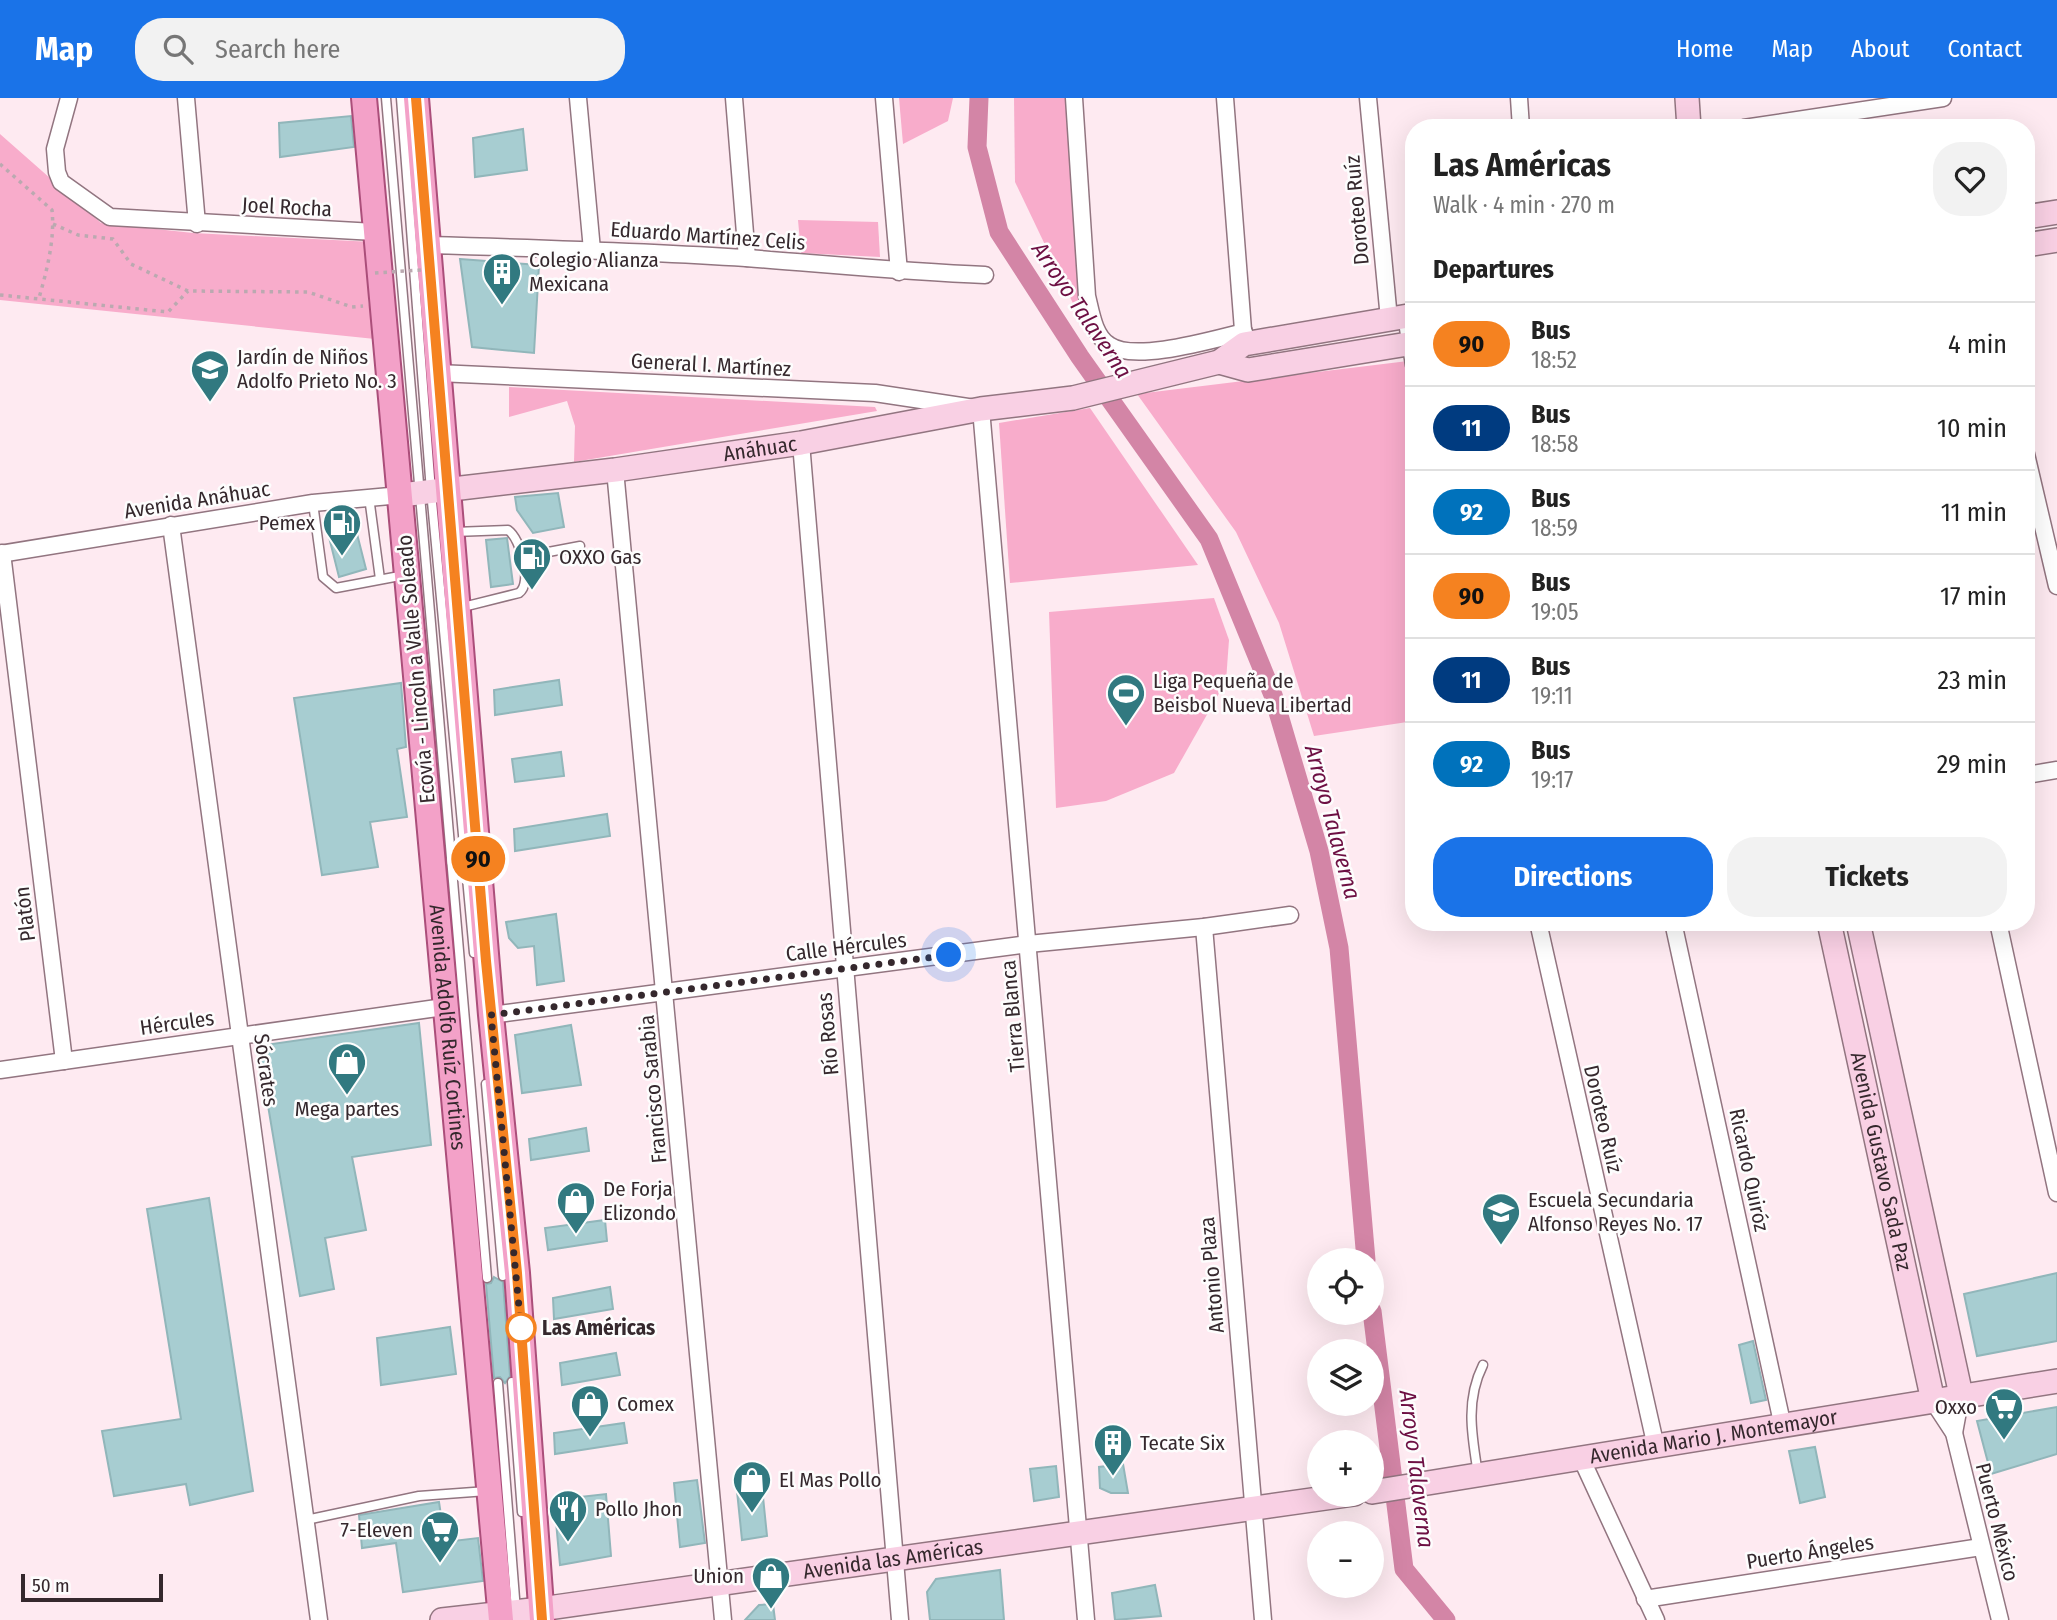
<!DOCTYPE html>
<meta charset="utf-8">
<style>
:root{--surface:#fff;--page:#f2f2f2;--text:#222;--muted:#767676;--line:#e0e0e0;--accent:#1a73e8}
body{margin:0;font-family:"Fira Sans Condensed",sans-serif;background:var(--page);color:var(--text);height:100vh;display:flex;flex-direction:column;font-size:26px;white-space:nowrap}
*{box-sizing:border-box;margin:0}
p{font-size:23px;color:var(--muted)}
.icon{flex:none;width:38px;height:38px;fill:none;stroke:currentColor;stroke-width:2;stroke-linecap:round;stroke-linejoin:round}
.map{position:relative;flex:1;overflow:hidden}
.side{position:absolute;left:1405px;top:21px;width:630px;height:812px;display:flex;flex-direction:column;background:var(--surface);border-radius:28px;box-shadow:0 7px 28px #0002}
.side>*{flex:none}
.badge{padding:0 14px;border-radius:23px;font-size:24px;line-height:46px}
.fabs{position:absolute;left:1307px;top:1150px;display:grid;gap:14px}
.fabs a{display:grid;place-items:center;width:77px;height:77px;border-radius:50%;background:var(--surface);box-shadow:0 7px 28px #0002;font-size:35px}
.scale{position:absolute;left:21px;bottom:18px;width:142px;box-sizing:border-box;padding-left:7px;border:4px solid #35282d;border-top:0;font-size:19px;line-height:24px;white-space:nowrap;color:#35282d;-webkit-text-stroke:5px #fdfdfd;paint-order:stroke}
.you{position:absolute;width:35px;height:35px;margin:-18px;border:5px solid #fff;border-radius:50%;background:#1a73e8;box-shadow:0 0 0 10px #1a73e833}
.map>.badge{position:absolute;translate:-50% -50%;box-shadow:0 0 0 4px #fff}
h2{padding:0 28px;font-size:26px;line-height:63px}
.round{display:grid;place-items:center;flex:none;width:74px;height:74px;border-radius:28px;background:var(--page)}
.summary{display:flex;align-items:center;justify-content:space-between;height:119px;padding:0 28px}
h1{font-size:33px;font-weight:700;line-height:52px}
.action{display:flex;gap:14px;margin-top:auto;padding:14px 28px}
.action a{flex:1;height:80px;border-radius:28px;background:var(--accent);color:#fff;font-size:28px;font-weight:700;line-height:80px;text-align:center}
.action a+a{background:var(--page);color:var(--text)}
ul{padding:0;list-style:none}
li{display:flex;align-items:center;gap:21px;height:84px;padding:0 28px;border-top:2px solid var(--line)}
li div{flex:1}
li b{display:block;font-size:26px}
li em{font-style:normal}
li .badge{min-width:77px;font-weight:700;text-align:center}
header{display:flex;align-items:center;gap:42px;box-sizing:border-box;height:98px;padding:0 35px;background:var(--accent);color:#fff}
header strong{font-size:33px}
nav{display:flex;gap:38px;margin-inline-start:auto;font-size:24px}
.search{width:490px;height:63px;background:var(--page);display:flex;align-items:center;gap:18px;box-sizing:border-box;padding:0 24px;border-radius:28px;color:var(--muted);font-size:26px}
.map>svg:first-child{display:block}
</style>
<header>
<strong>Map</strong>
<div class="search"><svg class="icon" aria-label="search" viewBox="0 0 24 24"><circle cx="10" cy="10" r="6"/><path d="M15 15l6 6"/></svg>Search here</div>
<nav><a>Home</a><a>Map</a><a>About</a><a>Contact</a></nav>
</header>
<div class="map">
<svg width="2057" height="1522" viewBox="0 0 2057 1522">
<rect width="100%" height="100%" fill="#feeaf1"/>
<!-- green -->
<g fill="#f8accb">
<path d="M899 0H953L948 23 903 46Z"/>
<path d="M1014 0H1067L1080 220 1015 84Z"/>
<path d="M0 36 101 125 193 135 373 144 368 202 375 241 0 202Z"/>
<path d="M798 122 878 124 880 159 801 155Z"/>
<path d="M1408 263 1414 293V623L1314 638 1279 525 1236 434 1137 296Z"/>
<path d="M509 289 875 309 877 313 574 364 575 328 567 303 509 319Z"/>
<path d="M1090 310 1198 467 1010 485 999 325Z"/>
<path d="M1214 500 1229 542 1226 583 1174 675 1106 703 1056 710 1049 514Z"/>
</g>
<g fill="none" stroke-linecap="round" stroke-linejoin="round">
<!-- canal -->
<g stroke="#d385a6" stroke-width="19">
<path d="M979 0 977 49 999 134 1080 259 1209 441 1273 597 1319 753 1339 850 1366 1162"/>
<path d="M1372 1213 1404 1471 1446 1522"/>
</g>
</g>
<!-- building -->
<g fill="#a7cdd1" stroke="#91b6ba" stroke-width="2">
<path d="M351 18 354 49 280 59 279 25Z"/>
<path d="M523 31 527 72 475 79 473 40Z"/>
<path d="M460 161 539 167 534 255 472 249Z"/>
<path d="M558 395 564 429 533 435 517 412 515 399Z"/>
<path d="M355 428 366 471 339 479 328 435Z"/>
<path d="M507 440 513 486 491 489 486 442Z"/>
<path d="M559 582 562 607 495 617 494 592Z"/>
<path d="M401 585 406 649 397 651 407 719 370 724 378 769 322 777 294 600Z"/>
<path d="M561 654 564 678 515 684 512 661Z"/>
<path d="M607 716 610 738 515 753 514 731Z"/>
<path d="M556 816 564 883 537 887 534 848 518 850 509 840 506 824Z"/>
<path d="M419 925 431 1047 352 1059 366 1132 325 1140 334 1191 300 1198 258 948Z"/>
<path d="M571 927 581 987 522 995 515 937Z"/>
<path d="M586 1030 589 1053 531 1062 529 1041Z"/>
<path d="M209 1100 253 1393 190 1407 186 1386 114 1398 102 1333 181 1321 147 1111Z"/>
<path d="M605 1122 607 1143 548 1152 545 1130Z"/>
<path d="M2057 1175V1243L1977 1258 1964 1196Z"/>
<path d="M494 1179 503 1184 510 1278 505 1285 500 1279 494 1280 486 1186 491 1185Z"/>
<path d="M610 1189 613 1211 554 1221 553 1200Z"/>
<path d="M450 1229 456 1276 381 1287 377 1240Z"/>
<path d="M1753 1243 1766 1302 1751 1305 1739 1247Z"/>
<path d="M616 1255 620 1277 562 1287 560 1265Z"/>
<path d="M2057 1309V1356L1991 1376 1977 1323Z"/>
<path d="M624 1325 627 1345 555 1356 554 1335Z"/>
<path d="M1815 1349 1825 1399 1800 1405 1789 1353Z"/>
<path d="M1123 1366 1128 1395H1111L1100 1390 1099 1369Z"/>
<path d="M1056 1368 1059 1399 1034 1403 1030 1371Z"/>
<path d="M697 1382 705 1445 680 1449 674 1385Z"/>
<path d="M762 1389 767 1438 742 1442 737 1393Z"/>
<path d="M606 1396 611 1458 560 1467 554 1402Z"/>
<path d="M439 1404 445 1444 478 1440 483 1483 403 1494 396 1445 362 1450 359 1417Z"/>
<path d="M1000 1472 1004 1522H930L927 1494 936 1481Z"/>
<path d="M1155 1487 1161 1518 1115 1522 1112 1495Z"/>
<path d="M773 1506 775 1522H745L759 1507Z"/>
</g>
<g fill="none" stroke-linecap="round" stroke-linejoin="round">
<!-- lane casing -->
<g stroke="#927580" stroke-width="11">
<g id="lane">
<path d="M386 0 487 1180"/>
<path d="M401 0 431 393 474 855"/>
<path d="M369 399 380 481"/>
<path d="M313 405 323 479 336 490 405 477"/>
<path d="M454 434 508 432C521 441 533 485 519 495L459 510"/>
<path d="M522 459 580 448"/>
<path d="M486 986 503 1178"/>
<path d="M512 1284 522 1414"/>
<path d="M498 1285 516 1513"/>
<path d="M1478 1376C1472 1338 1465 1303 1483 1267"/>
<path d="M306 1422 419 1398 487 1393"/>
</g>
</g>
<!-- street casing -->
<g stroke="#927580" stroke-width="19">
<g id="street">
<path d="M69 0 55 51 57 74 61 84 110 119 375 134"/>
<path d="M186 0 197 126"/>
<path d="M578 0 592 152"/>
<path d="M734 0 747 160"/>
<path d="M884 0 899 174"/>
<path d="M1074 0 1087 198C1091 214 1094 238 1109 247 1135 265 1214 241 1244 234"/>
<path d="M1225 0 1244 245"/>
<path d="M1368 0 1389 221"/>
<path d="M1519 0 1521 30"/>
<path d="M1744 30 1943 0"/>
<path d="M427 147C534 150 640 153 746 160 826 166 905 174 985 177"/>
<path d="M1406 218 1414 267"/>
<path d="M438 275 875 295 981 311 1086 1522"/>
<path d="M801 345 900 1522"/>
<path d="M2026 356 2057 488"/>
<path d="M615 372 723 1522"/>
<path d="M171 427 319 1522"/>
<path d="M2 455 64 963"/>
<path d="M0 456 313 405 401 397"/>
<path d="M2026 677 2057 672"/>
<path d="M1538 824 1656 1349"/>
<path d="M1673 824 1783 1329"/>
<path d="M1998 824 2057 1095"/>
<path d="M1204 829 1263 1522"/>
<path d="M491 917 1028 846 1204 829 1290 817"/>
<path d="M0 972 444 909"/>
<path d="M1933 1303 1954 1335 2000 1522"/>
<path d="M1954 1335 1961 1297"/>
<path d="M1582 1362 1656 1522"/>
<path d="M1645 1501 1981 1449"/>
</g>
</g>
<!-- secondary casing -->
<g stroke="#927580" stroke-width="26">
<g id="secondary">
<path d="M1687 0 1689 30"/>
<path d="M2026 119 2057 114"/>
<path d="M2026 147 2057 142"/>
<path d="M1219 264 1248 272 1414 245"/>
<path id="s1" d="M401 397 615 372 801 345 981 311 1073 300 1219 264 1244 246 1414 217"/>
<path id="s2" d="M1829 824 1933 1303"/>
<path d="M1858 824 1961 1297"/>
<path id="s3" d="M1372 1394 2057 1283"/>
<path id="s4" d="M442 1522 541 1511 1354 1396"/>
</g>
</g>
<!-- primary casing -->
<g stroke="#ab4e7a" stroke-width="28">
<g id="primary">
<path id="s5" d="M364 0 501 1522"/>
<path d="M416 0 491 917 517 1175 542 1522"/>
</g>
</g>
<!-- path -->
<g stroke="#bba9b0" stroke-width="3.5" stroke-dasharray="3.5 5" stroke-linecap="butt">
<path d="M0 66 52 112C55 141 47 172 39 200"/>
<path d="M53 126 78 137 113 141 131 166 188 193 308 194 352 209 363 208"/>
<path d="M0 197 168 214 188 193"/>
</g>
<!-- lane -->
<use href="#lane" stroke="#fff" stroke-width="8"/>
<!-- street -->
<use href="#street" stroke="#fff" stroke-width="16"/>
<!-- secondary -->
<use href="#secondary" stroke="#f9d0e4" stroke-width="23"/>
<!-- primary -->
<use href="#primary" stroke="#f3a1c8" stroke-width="24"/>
<!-- path-bridge -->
<path stroke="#bba9b0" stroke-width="3.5" stroke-dasharray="3.5 5" stroke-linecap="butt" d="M375 175 435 171"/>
</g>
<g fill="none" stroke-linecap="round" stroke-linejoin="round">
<!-- line casing -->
<g stroke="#fff" stroke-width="16">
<path id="line" d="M416 0 486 863 517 1175 542 1522"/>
</g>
<!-- line -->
<use href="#line" stroke="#f58220" stroke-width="10"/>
<!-- walk -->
<path stroke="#35282d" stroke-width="7" stroke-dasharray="0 12.6" d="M521 1230 491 917 949 857"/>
</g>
<!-- icons -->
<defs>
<g id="building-pin" transform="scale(2.0125)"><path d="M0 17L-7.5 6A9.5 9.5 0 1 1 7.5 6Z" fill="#317980" stroke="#fdfdfd"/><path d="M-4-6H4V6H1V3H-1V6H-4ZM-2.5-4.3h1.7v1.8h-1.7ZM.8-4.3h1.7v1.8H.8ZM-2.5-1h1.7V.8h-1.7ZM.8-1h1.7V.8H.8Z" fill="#fff"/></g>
<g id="school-pin" transform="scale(2.0125)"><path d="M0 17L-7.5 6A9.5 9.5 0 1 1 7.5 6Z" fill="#317980" stroke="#fdfdfd"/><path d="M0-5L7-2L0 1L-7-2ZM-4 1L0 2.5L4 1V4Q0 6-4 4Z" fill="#fff"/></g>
<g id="fuel-pin" transform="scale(2.0125)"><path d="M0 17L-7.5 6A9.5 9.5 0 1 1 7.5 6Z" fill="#317980" stroke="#fdfdfd"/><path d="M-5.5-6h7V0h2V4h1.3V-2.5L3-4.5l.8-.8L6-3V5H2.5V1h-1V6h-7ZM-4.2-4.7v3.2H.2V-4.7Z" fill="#fff"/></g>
<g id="stadium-pin" transform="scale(2.0125)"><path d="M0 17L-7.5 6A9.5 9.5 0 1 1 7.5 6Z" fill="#317980" stroke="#fdfdfd"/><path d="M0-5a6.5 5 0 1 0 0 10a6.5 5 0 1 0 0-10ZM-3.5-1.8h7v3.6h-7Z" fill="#fff"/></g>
<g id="shop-pin" transform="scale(2.0125)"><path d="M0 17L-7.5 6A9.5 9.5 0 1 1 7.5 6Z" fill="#317980" stroke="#fdfdfd"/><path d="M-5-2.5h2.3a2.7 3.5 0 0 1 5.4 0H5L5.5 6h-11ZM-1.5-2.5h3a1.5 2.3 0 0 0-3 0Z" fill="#fff"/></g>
<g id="supermarket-pin" transform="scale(2.0125)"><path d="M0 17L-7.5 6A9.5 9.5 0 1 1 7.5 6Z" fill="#317980" stroke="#fdfdfd"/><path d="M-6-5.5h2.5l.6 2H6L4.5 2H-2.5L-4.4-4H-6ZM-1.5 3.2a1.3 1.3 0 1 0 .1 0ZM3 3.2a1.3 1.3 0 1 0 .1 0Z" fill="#fff"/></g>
<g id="restaurant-pin" transform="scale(2.0125)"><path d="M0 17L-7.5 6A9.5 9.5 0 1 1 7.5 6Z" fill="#317980" stroke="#fdfdfd"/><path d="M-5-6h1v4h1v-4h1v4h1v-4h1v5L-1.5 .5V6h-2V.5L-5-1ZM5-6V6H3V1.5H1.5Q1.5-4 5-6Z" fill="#fff"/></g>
</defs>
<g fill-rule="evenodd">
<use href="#building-pin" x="502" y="174"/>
<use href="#school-pin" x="210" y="271"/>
<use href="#fuel-pin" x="342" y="425"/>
<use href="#fuel-pin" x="532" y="459"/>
<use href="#stadium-pin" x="1126" y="595"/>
<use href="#shop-pin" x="347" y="964"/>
<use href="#shop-pin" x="576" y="1103"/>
<use href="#school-pin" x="1501" y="1114"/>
<use href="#shop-pin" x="590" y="1306"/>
<use href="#supermarket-pin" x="2004" y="1309"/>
<use href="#building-pin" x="1113" y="1345"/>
<use href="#shop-pin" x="752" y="1382"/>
<use href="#restaurant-pin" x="568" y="1411"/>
<use href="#supermarket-pin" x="440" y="1432"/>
<use href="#shop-pin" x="771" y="1478"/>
</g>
<!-- markers -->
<circle fill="#fff" stroke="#f58220" stroke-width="3.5" cx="521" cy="1230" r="14"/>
<g text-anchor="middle" stroke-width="5" stroke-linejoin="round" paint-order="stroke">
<!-- street labels -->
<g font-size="21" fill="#35282d" stroke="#fdfdfd">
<text transform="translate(287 109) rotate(3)" y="7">Joel Rocha</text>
<text transform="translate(1357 112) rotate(-95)" y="7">Doroteo Ruíz</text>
<text transform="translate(708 138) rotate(4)" y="7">Eduardo Martínez Celis</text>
<text transform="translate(711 267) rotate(3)" y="7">General I. Martínez</text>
<text dy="7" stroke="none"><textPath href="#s1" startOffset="362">Anáhuac</textPath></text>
<text transform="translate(197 402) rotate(-9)" y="7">Avenida Anáhuac</text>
<text transform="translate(416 571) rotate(-95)" y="7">Ecovía - Lincoln a Valle Soleado</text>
<text transform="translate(25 816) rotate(-97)" y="7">Platón</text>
<text transform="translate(846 849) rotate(-7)" y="7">Calle Hércules</text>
<text transform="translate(1013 918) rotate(-95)" y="7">Tierra Blanca</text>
<text transform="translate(177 925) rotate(-8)" y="7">Hércules</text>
<text dy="7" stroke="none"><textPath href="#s5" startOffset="933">Avenida Adolfo Ruíz Cortines</textPath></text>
<text transform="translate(828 936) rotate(-95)" y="7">Río Rosas</text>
<text transform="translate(266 972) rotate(82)" y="7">Sócrates</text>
<text transform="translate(653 991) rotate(-95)" y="7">Francisco Sarabia</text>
<text transform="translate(1603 1021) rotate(77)" y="7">Doroteo Ruíz</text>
<text dy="7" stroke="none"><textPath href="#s2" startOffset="245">Avenida Gustavo Sada Paz</textPath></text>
<text transform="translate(1749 1072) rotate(78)" y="7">Ricardo Quiróz</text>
<text transform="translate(1212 1177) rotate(-95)" y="7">Antonio Plaza</text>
<text dy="7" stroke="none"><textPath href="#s3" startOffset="346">Avenida Mario J. Montemayor</textPath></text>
<text transform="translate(1997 1424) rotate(76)" y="7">Puerto México</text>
<text transform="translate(1810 1454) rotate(-9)" y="7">Puerto Ángeles</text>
<text dy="7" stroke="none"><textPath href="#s4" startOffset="455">Avenida las Américas</textPath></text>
</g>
<!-- poi labels -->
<g font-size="21" fill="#35282d" stroke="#fdfdfd" text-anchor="start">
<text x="529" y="169">Colegio Alianza<tspan x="529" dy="24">Mexicana</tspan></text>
<text x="237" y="266">Jardín de Niños<tspan x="237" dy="24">Adolfo Prieto No. 3</tspan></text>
<text x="315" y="432" text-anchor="end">Pemex</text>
<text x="559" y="466">OXXO Gas</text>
<text x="1153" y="590">Liga Pequeña de<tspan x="1153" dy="24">Beisbol Nueva Libertad</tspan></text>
<text x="347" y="1018" text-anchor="middle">Mega partes</text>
<text x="603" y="1098">De Forja<tspan x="603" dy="24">Elizondo</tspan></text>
<text x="1528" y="1109">Escuela Secundaria<tspan x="1528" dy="24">Alfonso Reyes No. 17</tspan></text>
<text x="617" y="1313">Comex</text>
<text x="1977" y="1316" text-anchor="end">Oxxo</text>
<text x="1140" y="1352">Tecate Six</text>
<text x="779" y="1389">El Mas Pollo</text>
<text x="595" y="1418">Pollo Jhon</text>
<text x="413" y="1439" text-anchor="end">7-Eleven</text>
<text x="744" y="1485" text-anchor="end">Union</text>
</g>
<!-- stop labels -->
<g font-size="21" font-weight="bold" fill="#35282d" stroke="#fdfdfd" text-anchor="start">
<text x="542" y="1237">Las Américas</text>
</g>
<!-- water labels -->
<g font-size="23" font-style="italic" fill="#6d0f43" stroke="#fdfdfd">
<text transform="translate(1082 212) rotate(56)" y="8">Arroyo Talaverna</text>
<text transform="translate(1333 724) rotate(75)" y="8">Arroyo Talaverna</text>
<text transform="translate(1417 1371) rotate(83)" y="8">Arroyo Talaverna</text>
</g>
</g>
</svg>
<div class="fabs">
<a><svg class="icon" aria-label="locate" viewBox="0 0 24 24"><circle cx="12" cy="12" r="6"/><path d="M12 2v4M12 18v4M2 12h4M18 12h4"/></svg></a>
<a><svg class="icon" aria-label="layers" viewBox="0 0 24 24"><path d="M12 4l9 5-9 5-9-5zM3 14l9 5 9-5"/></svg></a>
<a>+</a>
<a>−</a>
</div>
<div class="scale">50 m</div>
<div class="you" style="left:949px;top:857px"></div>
<b class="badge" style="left:478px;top:761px;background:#f58220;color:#111">90</b>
<section class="side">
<div class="summary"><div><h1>Las Américas</h1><p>Walk · 4 min · 270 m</p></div><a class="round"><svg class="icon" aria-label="heart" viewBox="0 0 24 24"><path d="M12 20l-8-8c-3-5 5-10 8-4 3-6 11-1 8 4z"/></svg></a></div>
<h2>Departures</h2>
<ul>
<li><span class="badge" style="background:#f58220;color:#111">90</span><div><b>Bus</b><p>18:52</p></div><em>4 min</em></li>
<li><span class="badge" style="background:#003b80;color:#fff">11</span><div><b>Bus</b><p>18:58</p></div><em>10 min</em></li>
<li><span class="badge" style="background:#0072bc;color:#fff">92</span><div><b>Bus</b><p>18:59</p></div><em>11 min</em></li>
<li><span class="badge" style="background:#f58220;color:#111">90</span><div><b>Bus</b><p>19:05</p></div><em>17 min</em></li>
<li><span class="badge" style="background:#003b80;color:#fff">11</span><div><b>Bus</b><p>19:11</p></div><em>23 min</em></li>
<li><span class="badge" style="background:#0072bc;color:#fff">92</span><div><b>Bus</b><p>19:17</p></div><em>29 min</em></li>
</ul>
<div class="action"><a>Directions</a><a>Tickets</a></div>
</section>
</div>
